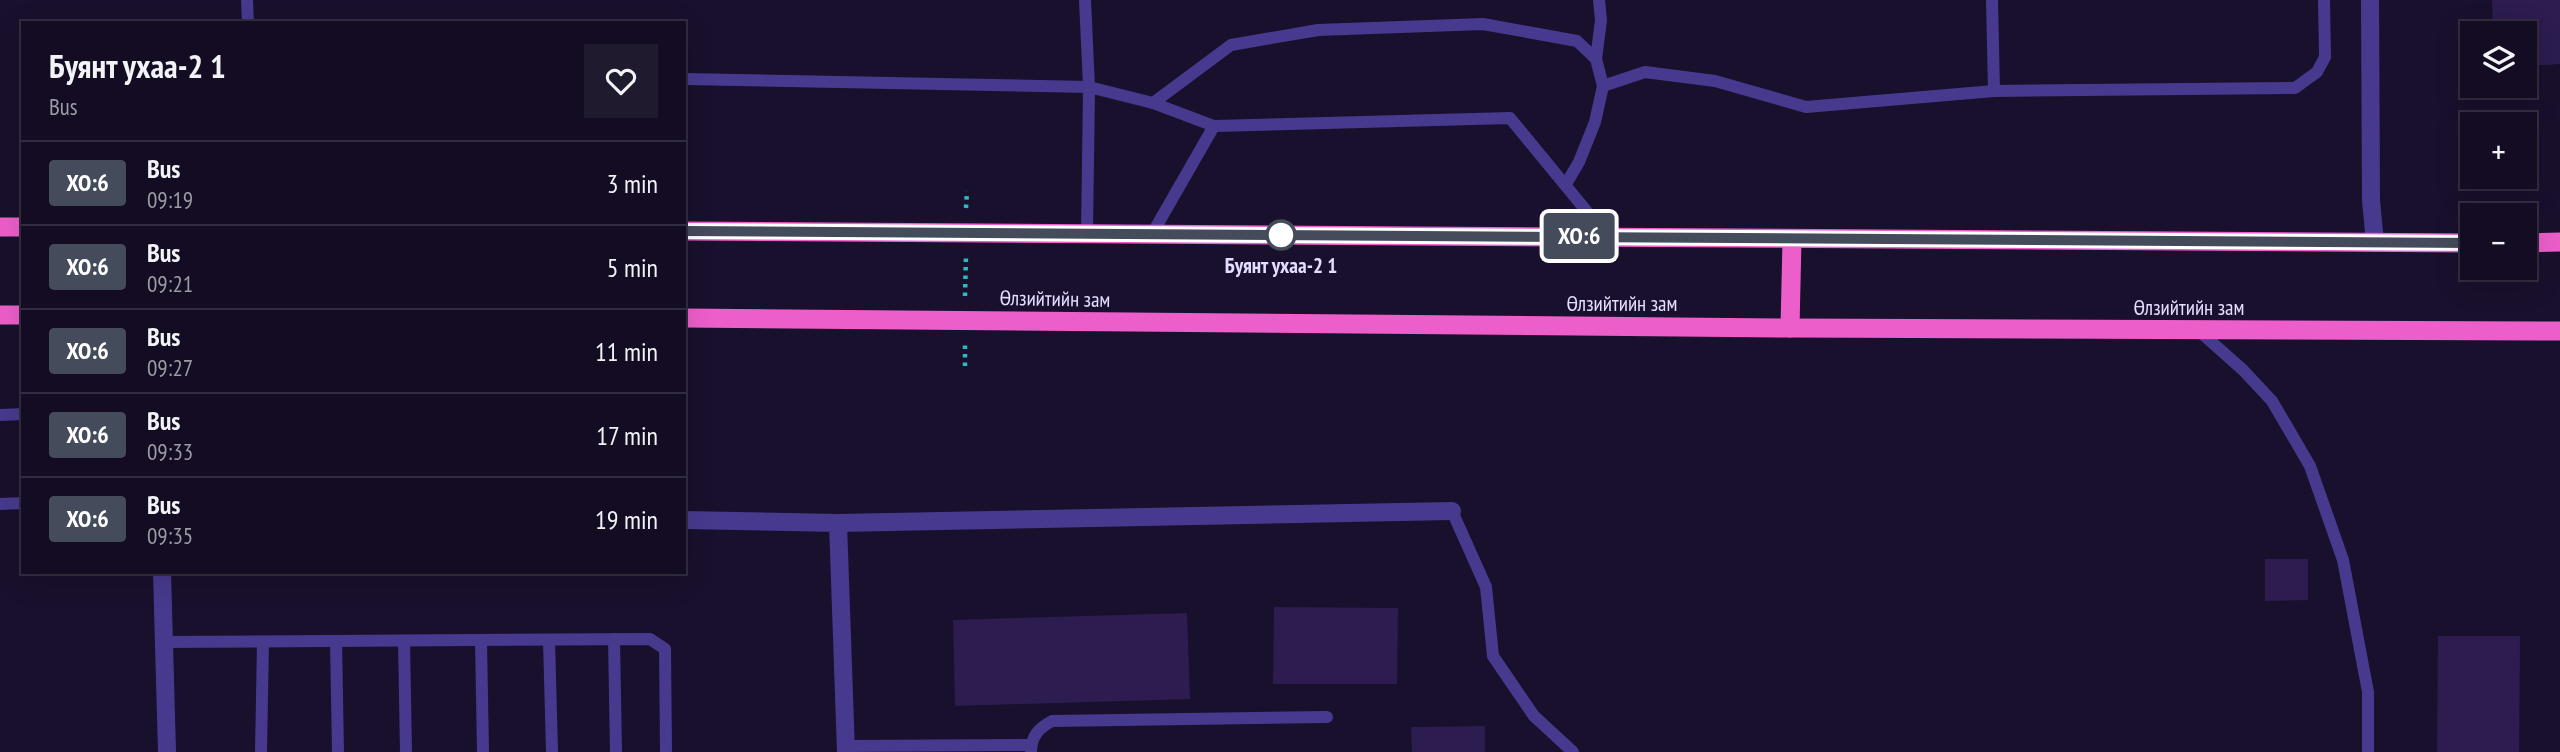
<!DOCTYPE html>
<meta charset="utf-8">
<style>
:root{--surface:#130c22;--page:#201a2f;--text:#f1f3f6;--muted:#9d9ba5;--line:#322c40}
body{margin:0;font-family:"PT Sans Narrow",sans-serif;background:var(--page);color:var(--text);height:100vh;display:flex;flex-direction:column;font-size:26px;white-space:nowrap}
*{box-sizing:border-box;margin:0}
p{font-size:23px;color:var(--muted)}
.icon{flex:none;width:38px;height:38px;fill:none;stroke:currentColor;stroke-width:2;stroke-linecap:round;stroke-linejoin:round}
.map{position:relative;flex:1;overflow:hidden}
.sheet{position:absolute;left:21px;top:21px;width:665px;height:553px;display:flex;flex-direction:column;background:var(--surface);border-radius:0px;box-shadow:0 7px 28px #0002,0 0 0 2px var(--line)}
.sheet>*{flex:none}
.badge{padding:0 14px;border-radius:5px;font-size:24px;line-height:46px}
.fabs{position:absolute;left:2460px;top:21px;display:grid;gap:14px}
.fabs a{display:grid;place-items:center;width:77px;height:77px;border-radius:0px;background:var(--surface);box-shadow:0 7px 28px #0002,0 0 0 2px var(--line);font-size:35px}
.map>.badge{position:absolute;translate:-50% -50%;box-shadow:0 0 0 4px #fff}
.round{display:grid;place-items:center;flex:none;width:74px;height:74px;border-radius:0px;background:var(--page)}
.headline{display:flex;align-items:center;justify-content:space-between;height:119px;padding:0 28px}
h1{font-size:33px;font-weight:800;line-height:52px}
ul{padding:0;list-style:none}
li{display:flex;align-items:center;gap:21px;height:84px;padding:0 28px;border-top:2px solid var(--line)}
li div{flex:1}
li b{display:block;font-size:26px}
li em{font-style:normal}
li .badge{min-width:77px;font-weight:700;text-align:center}
.map>svg:first-child{display:block}
</style>
<div class="map">
<svg width="2560" height="752" viewBox="0 0 2560 752">
<rect width="100%" height="100%" fill="#19102d"/>
<!-- building -->
<g fill="#2c1c4f">
<path d="M2492 0H2560V64L2525 66V33H2493Z"/>
<path d="M2265 559H2308V600L2265 601Z"/>
<path d="M1274 607 1398 608 1397 684H1273Z"/>
<path d="M1187 613 1190 699 955 706 953 620Z"/>
<path d="M2438 636H2520L2519 752H2437Z"/>
<path d="M1485 726V752H1412L1411 727Z"/>
</g>
<g fill="none" stroke-linecap="round" stroke-linejoin="round">
<!-- path -->
<g stroke="#2bbbc4" stroke-width="4.5" stroke-dasharray="3.5 5" stroke-linecap="butt">
<path d="M966 208 967 191"/>
<path d="M965 296 966 255"/>
<path d="M965 366V343"/>
</g>
<!-- service -->
<g stroke="#473a8e" stroke-width="12">
<path d="M247 0 248 23"/>
<path d="M1085 0 1089 87 1153 103 1214 126"/>
<path d="M1992 0 1994 91"/>
<path d="M1596 59 1601 20 1599 0"/>
<path d="M684 79 1089 87 1087 234"/>
<path d="M1603 86 1645 72 1715 81 1806 107 1994 91 2295 88 2317 72 2325 57 2324 0"/>
<path d="M1153 103 1231 45 1318 30 1483 24 1577 41 1596 59 1603 86 1595 122 1579 162 1566 184"/>
<path d="M1152 234 1214 126 1510 118 1607 236"/>
<path d="M2198 330 2243 370 2272 401 2310 466 2343 560 2368 692V752"/>
<path d="M0 415 23 414"/>
<path d="M0 504 23 503"/>
<path d="M1452 511 1486 587 1493 656 1534 716 1573 752"/>
<path d="M614 639 616 752"/>
<path d="M481 640 483 752"/>
<path d="M549 640 552 752"/>
<path d="M336 641 338 752"/>
<path d="M404 641 406 752"/>
<path d="M163 642 650 639 665 649 666 752"/>
<path d="M846 746 1031 745"/>
<path d="M261 752 263 642"/>
<path d="M1031 752C1031 736 1039 728 1052 721L1327 717"/>
</g>
<!-- minor -->
<g stroke="#473a8e" stroke-width="18">
<path d="M2370 0 2371 200 2375 243"/>
<path d="M684 520 838 523 846 752"/>
<path d="M838 523 1452 511"/>
<path d="M162 572 167 752"/>
</g>
<!-- trunk -->
<g stroke="#ec5eca" stroke-width="19">
<path d="M0 227H23"/>
<path d="M684 231 2473 243"/>
<path d="M2525 243 2560 242"/>
<path d="M0 315H23"/>
<path d="M684 318 1790 328 2560 331"/>
<path d="M1790 328 1792 240"/>
</g>
</g>
<g fill="none" stroke-linecap="round" stroke-linejoin="round">
<!-- line casing -->
<g stroke="#fff" stroke-width="16">
<path id="line" d="M684 231 2473 243"/>
</g>
<!-- line -->
<use href="#line" stroke="#444b5a" stroke-width="10"/>
</g>
<!-- markers -->
<circle fill="#fff" stroke="#444b5a" stroke-width="3.5" cx="1281" cy="235" r="14"/>
<g text-anchor="middle" stroke-width="5" stroke-linejoin="round" paint-order="stroke">
<!-- stop labels -->
<g font-size="21" font-weight="bold" fill="#e5ddff" stroke="#19102d">
<text x="1281" y="273">Буянт ухаа-2 1</text>
</g>
<!-- street labels -->
<g font-size="21" fill="#e5ddff" stroke="#19102d">
<text transform="translate(1055 299) rotate(1)" y="7">Өлзийтийн зам</text>
<text x="1622" y="311">Өлзийтийн зам</text>
<text x="2189" y="315">Өлзийтийн зам</text>
</g>
</g>
</svg>
<div class="fabs">
<a><svg class="icon" aria-label="layers" viewBox="0 0 24 24"><path d="M12 4l9 5-9 5-9-5zM3 14l9 5 9-5"/></svg></a>
<a>+</a>
<a>−</a>
</div>
<b class="badge" style="left:1579px;top:236px;background:#444b5a;color:#fff">ХО:6</b>
<section class="sheet">
<div class="headline"><div><h1>Буянт ухаа-2 1</h1><p>Bus</p></div><a class="round"><svg class="icon" aria-label="heart" viewBox="0 0 24 24"><path d="M12 20l-8-8c-3-5 5-10 8-4 3-6 11-1 8 4z"/></svg></a></div>
<ul>
<li><span class="badge" style="background:#444b5a;color:#fff">ХО:6</span><div><b>Bus</b><p>09:19</p></div><em>3 min</em></li>
<li><span class="badge" style="background:#444b5a;color:#fff">ХО:6</span><div><b>Bus</b><p>09:21</p></div><em>5 min</em></li>
<li><span class="badge" style="background:#444b5a;color:#fff">ХО:6</span><div><b>Bus</b><p>09:27</p></div><em>11 min</em></li>
<li><span class="badge" style="background:#444b5a;color:#fff">ХО:6</span><div><b>Bus</b><p>09:33</p></div><em>17 min</em></li>
<li><span class="badge" style="background:#444b5a;color:#fff">ХО:6</span><div><b>Bus</b><p>09:35</p></div><em>19 min</em></li>
</ul>
</section>
</div>
